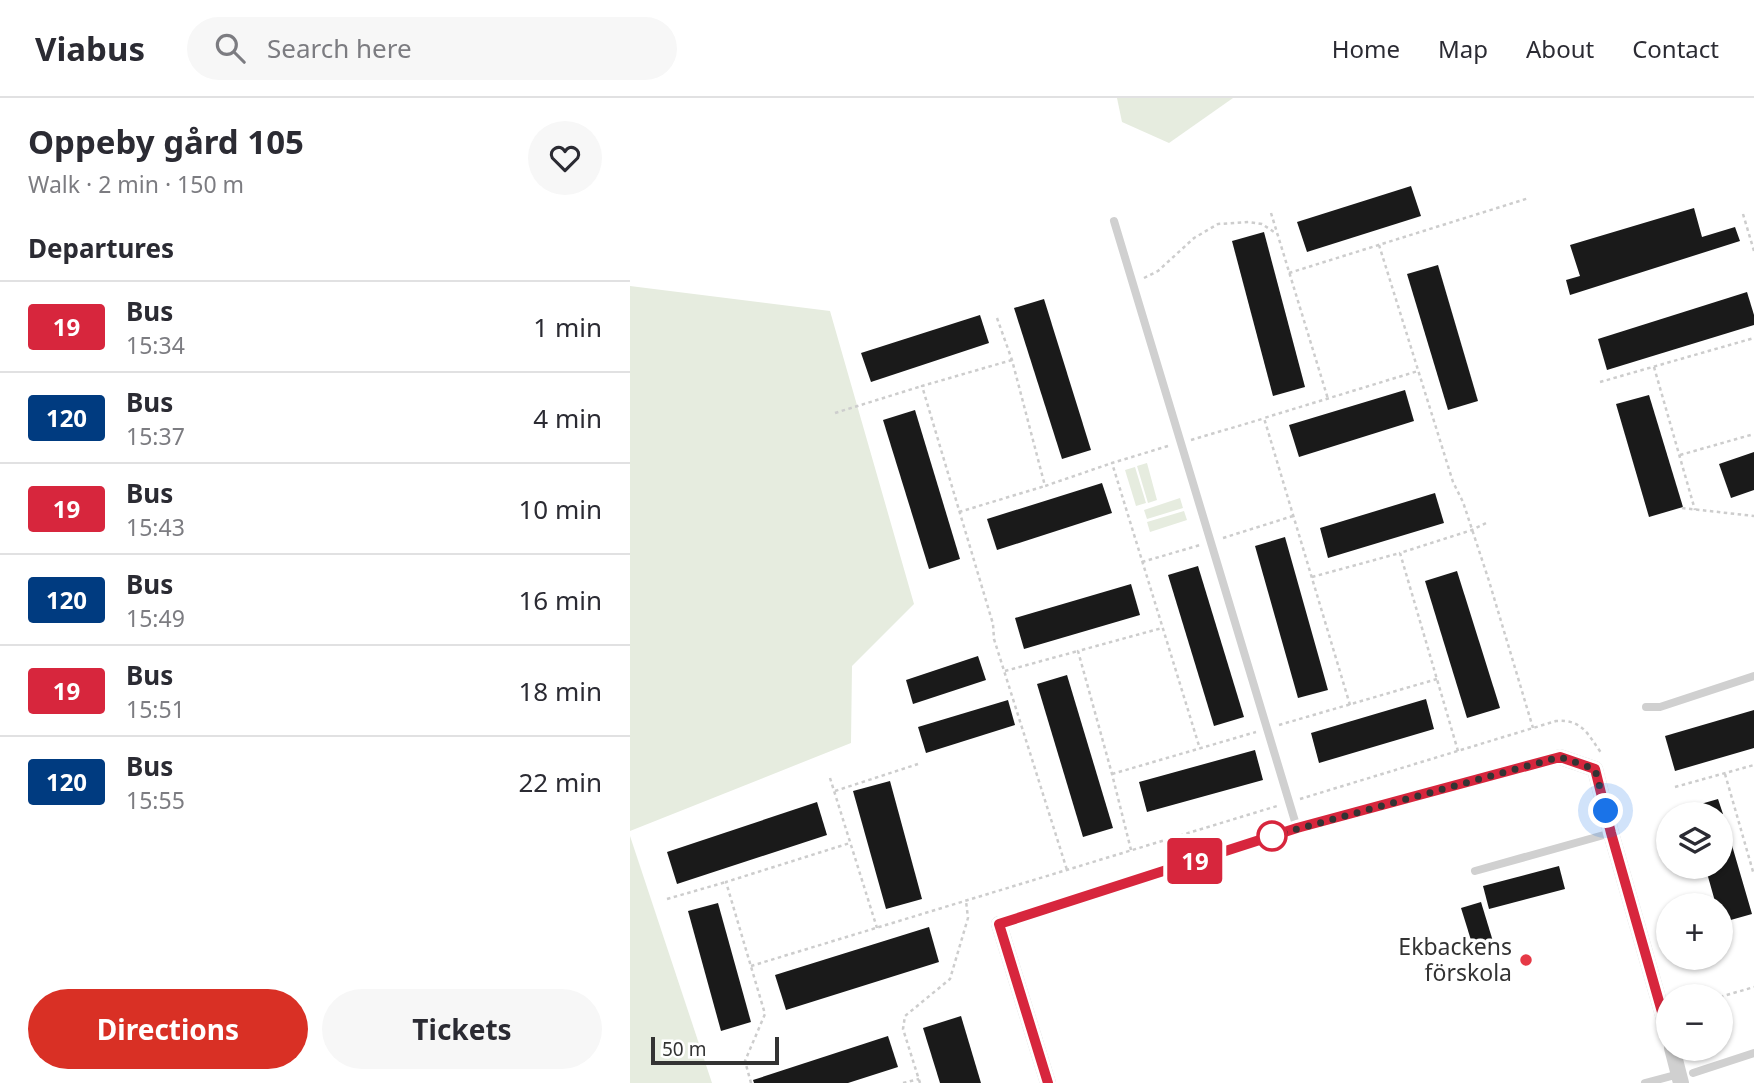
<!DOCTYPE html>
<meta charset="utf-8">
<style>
:root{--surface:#fff;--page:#f7f7f7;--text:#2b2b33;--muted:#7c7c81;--line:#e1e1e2;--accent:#d93025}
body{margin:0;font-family:"Noto Sans",sans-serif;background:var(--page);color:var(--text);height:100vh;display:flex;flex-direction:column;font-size:26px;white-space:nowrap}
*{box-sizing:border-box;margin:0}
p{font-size:23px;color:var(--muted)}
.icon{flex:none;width:38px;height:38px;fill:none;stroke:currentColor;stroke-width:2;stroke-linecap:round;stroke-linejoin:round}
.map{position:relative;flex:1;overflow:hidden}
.details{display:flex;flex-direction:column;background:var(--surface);width:630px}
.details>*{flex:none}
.badge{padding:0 14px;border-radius:5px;font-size:24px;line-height:46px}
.tools{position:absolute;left:1026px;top:704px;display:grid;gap:14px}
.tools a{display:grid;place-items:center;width:77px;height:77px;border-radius:50%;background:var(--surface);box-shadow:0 2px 5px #0004;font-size:35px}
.scale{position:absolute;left:21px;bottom:18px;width:128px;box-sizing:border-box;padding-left:7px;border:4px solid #333;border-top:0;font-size:19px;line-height:24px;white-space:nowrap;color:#333;-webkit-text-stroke:5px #fff;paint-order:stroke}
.you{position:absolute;width:35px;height:35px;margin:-18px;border:5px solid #fff;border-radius:50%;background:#1a73e8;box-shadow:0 0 0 10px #1a73e833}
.map>.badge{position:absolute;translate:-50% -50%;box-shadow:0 0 0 4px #fff}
h2{padding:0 28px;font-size:26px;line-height:63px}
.round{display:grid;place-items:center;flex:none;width:74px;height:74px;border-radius:37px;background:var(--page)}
.head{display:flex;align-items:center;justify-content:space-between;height:119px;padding:0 28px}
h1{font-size:33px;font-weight:700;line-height:52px}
.action{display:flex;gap:14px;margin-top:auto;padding:14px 28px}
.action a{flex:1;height:80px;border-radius:42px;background:var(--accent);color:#fff;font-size:28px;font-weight:700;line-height:80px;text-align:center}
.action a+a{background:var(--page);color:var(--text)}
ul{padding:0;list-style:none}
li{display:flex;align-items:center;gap:21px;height:91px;padding:0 28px;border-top:2px solid var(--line)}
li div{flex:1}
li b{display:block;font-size:26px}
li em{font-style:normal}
li .badge{min-width:77px;font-weight:700;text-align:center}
header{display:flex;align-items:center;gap:42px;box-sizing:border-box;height:98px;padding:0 35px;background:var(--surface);border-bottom:2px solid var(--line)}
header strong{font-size:33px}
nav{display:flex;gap:38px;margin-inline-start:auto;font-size:24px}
.search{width:490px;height:63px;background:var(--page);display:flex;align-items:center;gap:18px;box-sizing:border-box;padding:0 24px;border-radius:38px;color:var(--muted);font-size:26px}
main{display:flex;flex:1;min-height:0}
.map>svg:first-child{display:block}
</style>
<header>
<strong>Viabus</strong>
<div class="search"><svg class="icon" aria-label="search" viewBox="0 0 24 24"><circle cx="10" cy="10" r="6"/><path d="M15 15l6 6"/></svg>Search here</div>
<nav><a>Home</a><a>Map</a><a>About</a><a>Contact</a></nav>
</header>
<main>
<section class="details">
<div class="head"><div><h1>Oppeby gård 105</h1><p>Walk · 2 min · 150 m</p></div><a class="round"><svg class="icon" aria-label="heart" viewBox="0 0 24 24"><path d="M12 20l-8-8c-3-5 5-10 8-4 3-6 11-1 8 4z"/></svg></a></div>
<h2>Departures</h2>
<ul>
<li><span class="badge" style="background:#d7263d;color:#fff">19</span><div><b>Bus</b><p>15:34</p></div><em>1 min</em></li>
<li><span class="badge" style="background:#003b80;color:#fff">120</span><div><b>Bus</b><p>15:37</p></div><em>4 min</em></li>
<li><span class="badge" style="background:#d7263d;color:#fff">19</span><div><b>Bus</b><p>15:43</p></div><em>10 min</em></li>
<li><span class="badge" style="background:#003b80;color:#fff">120</span><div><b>Bus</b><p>15:49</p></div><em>16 min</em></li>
<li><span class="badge" style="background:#d7263d;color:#fff">19</span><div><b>Bus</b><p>15:51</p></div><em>18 min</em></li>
<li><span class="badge" style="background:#003b80;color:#fff">120</span><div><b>Bus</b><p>15:55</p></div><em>22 min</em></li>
</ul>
<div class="action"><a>Directions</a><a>Tickets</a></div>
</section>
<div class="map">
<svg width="1124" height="985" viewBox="0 0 1124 985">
<rect width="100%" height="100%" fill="#fff"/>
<!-- green -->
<g fill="#e6ecdf">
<path d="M487 0H603L539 45 492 24Z"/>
<path d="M0 188 200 213 284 506 222 568 221 645 0 733Z"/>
<path d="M517 365 527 402 518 405 507 368Z"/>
<path d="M505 369 516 405 506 408 495 372Z"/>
<path d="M550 400 553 410 517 421 514 412Z"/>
<path d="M554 413 557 422 520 434 517 424Z"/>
<path d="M0 738 82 985H0Z"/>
</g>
<!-- building -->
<g fill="#1a1a1a">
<path d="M781 88 791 118 677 154 667 124Z"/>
<path d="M1064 110 1072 139 1105 129 1110 143 940 197 936 182 950 178 940 147Z"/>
<path d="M634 134 675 289 643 298 602 143Z"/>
<path d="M808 167 848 303 818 312 777 176Z"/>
<path d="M1117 194 1124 217V227L977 272 968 241Z"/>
<path d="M414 201 461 352 432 361 384 210Z"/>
<path d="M350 217 359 245 241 284 231 255Z"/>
<path d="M775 292 784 323 669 359 659 327Z"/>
<path d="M1019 297 1053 409 1019 419 986 306Z"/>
<path d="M285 312 330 461 299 471 253 322Z"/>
<path d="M1124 354V392L1101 400 1089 366Z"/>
<path d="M472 385 482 415 367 452 357 421Z"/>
<path d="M805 395 814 425 698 460 690 430Z"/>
<path d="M655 439 698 592 668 600 625 448Z"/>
<path d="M568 468 614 619 584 628 538 477Z"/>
<path d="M827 473 870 610 837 620 795 483Z"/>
<path d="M501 486 510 517 394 551 385 520Z"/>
<path d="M348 558 356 582 283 606 276 582Z"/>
<path d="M437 577 483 730 453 739 407 586Z"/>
<path d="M796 601 804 631 689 665 681 635Z"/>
<path d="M378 602 385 627 296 655 288 629Z"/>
<path d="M1124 612V650L1045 673 1035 638Z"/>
<path d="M625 652 633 682 517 714 509 684Z"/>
<path d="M260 683 292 801 256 811 223 693Z"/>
<path d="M1088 701 1093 716H1050V712Z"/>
<path d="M187 704 197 737 47 786 37 754Z"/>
<path d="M1094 720 1122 816 1090 825V807H1086L1075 768H1090V721Z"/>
<path d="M929 768 935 791 859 811 853 788Z"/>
<path d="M851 804 865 850 845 855 831 810Z"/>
<path d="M88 805 121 924 91 933 58 813Z"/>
<path d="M299 829 309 864 156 912 145 877Z"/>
<path d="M331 918 351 985H310L293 930Z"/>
<path d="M258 938 268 969 218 985H124L123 982Z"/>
</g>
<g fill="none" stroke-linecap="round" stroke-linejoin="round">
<!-- path -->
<g stroke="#cdcdcd" stroke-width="2.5" stroke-dasharray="3.5 3.5" stroke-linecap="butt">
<path d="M641 115 698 301"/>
<path d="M1113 116 1124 153"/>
<path d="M749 147 823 384 833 404 859 483 903 630"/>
<path d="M659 175 899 100"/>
<path d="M514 180 528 173 564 140 588 126 619 124 632 126 647 136"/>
<path d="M367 220 382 262 415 388 482 365"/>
<path d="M382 262 292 288 363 526 364 541 437 772"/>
<path d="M1024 269 1065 412"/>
<path d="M970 284 1124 240"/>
<path d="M205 315 292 288"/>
<path d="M561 342 632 321"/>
<path d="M538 348 482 365 570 651"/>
<path d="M1050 357 1124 336"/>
<path d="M1052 410 1124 418"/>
<path d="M329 414 415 388"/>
<path d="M593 440 663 418"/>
<path d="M512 464 570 447"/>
<path d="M682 479 770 455"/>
<path d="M375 573 448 553"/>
<path d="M720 607 634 320 788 273"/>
<path d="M649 627 807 581"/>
<path d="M828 653 770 455 842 432 856 425"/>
<path d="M482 676 626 634"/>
<path d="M1095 676 1124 777"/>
<path d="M200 680 247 830"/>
<path d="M1045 689 1124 667"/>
<path d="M205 693 288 666"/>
<path d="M670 701 926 623C953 621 958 637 972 656"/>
<path d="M501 752 482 676 448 553 532 530"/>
<path d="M37 801 96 784"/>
<path d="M121 868 647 708"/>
<path d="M1090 899 1124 889"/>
<path d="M121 985 115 963 135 916 96 784 220 745"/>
<path d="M273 985 289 981"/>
<path d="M290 985 273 931 275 918 320 881 338 820 336 803"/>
</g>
<!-- lane -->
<g stroke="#d0d0d0" stroke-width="8">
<path d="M484 123 667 730"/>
<path d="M1016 609H1030L1124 578"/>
<path d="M845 773 981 735"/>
<path d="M369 826 667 730 930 659"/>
<path d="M1063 975 1124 955"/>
<path d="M1015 985 1049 976"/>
</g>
<!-- street -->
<g stroke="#d0d0d0" stroke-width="16">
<path d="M930 659 965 671 981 735 1038 935"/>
<path d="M369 826 418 985"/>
<path d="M1042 950 1051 985"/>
</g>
</g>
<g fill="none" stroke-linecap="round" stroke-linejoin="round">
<!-- line casing -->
<g stroke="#fff" stroke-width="16">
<path id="line" d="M418 985 369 826 667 730 930 659 965 671 981 735 1038 935"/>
</g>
<!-- line -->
<use href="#line" stroke="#d7263d" stroke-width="10"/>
<!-- walk -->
<path stroke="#333" stroke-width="7" stroke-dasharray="0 12.6" d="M642 738 930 659 965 671 976 713"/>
</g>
<!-- markers -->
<circle fill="#fff" stroke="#d7263d" stroke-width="3.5" cx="642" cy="738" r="14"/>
<circle fill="#e63946" stroke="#fff" stroke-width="2.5" cx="896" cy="862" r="7"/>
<g text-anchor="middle" stroke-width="7" stroke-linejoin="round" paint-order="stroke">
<!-- poi labels -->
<g font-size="23" fill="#333" stroke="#fff" text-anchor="end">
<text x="882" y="857">Ekbackens<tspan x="882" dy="26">förskola</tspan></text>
</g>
</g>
</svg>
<div class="tools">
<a><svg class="icon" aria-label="layers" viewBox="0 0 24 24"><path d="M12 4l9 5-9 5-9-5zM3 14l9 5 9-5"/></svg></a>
<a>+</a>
<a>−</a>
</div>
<div class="scale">50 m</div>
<div class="you" style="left:976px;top:713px"></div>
<b class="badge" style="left:565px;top:763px;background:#d7263d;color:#fff">19</b>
</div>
</main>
